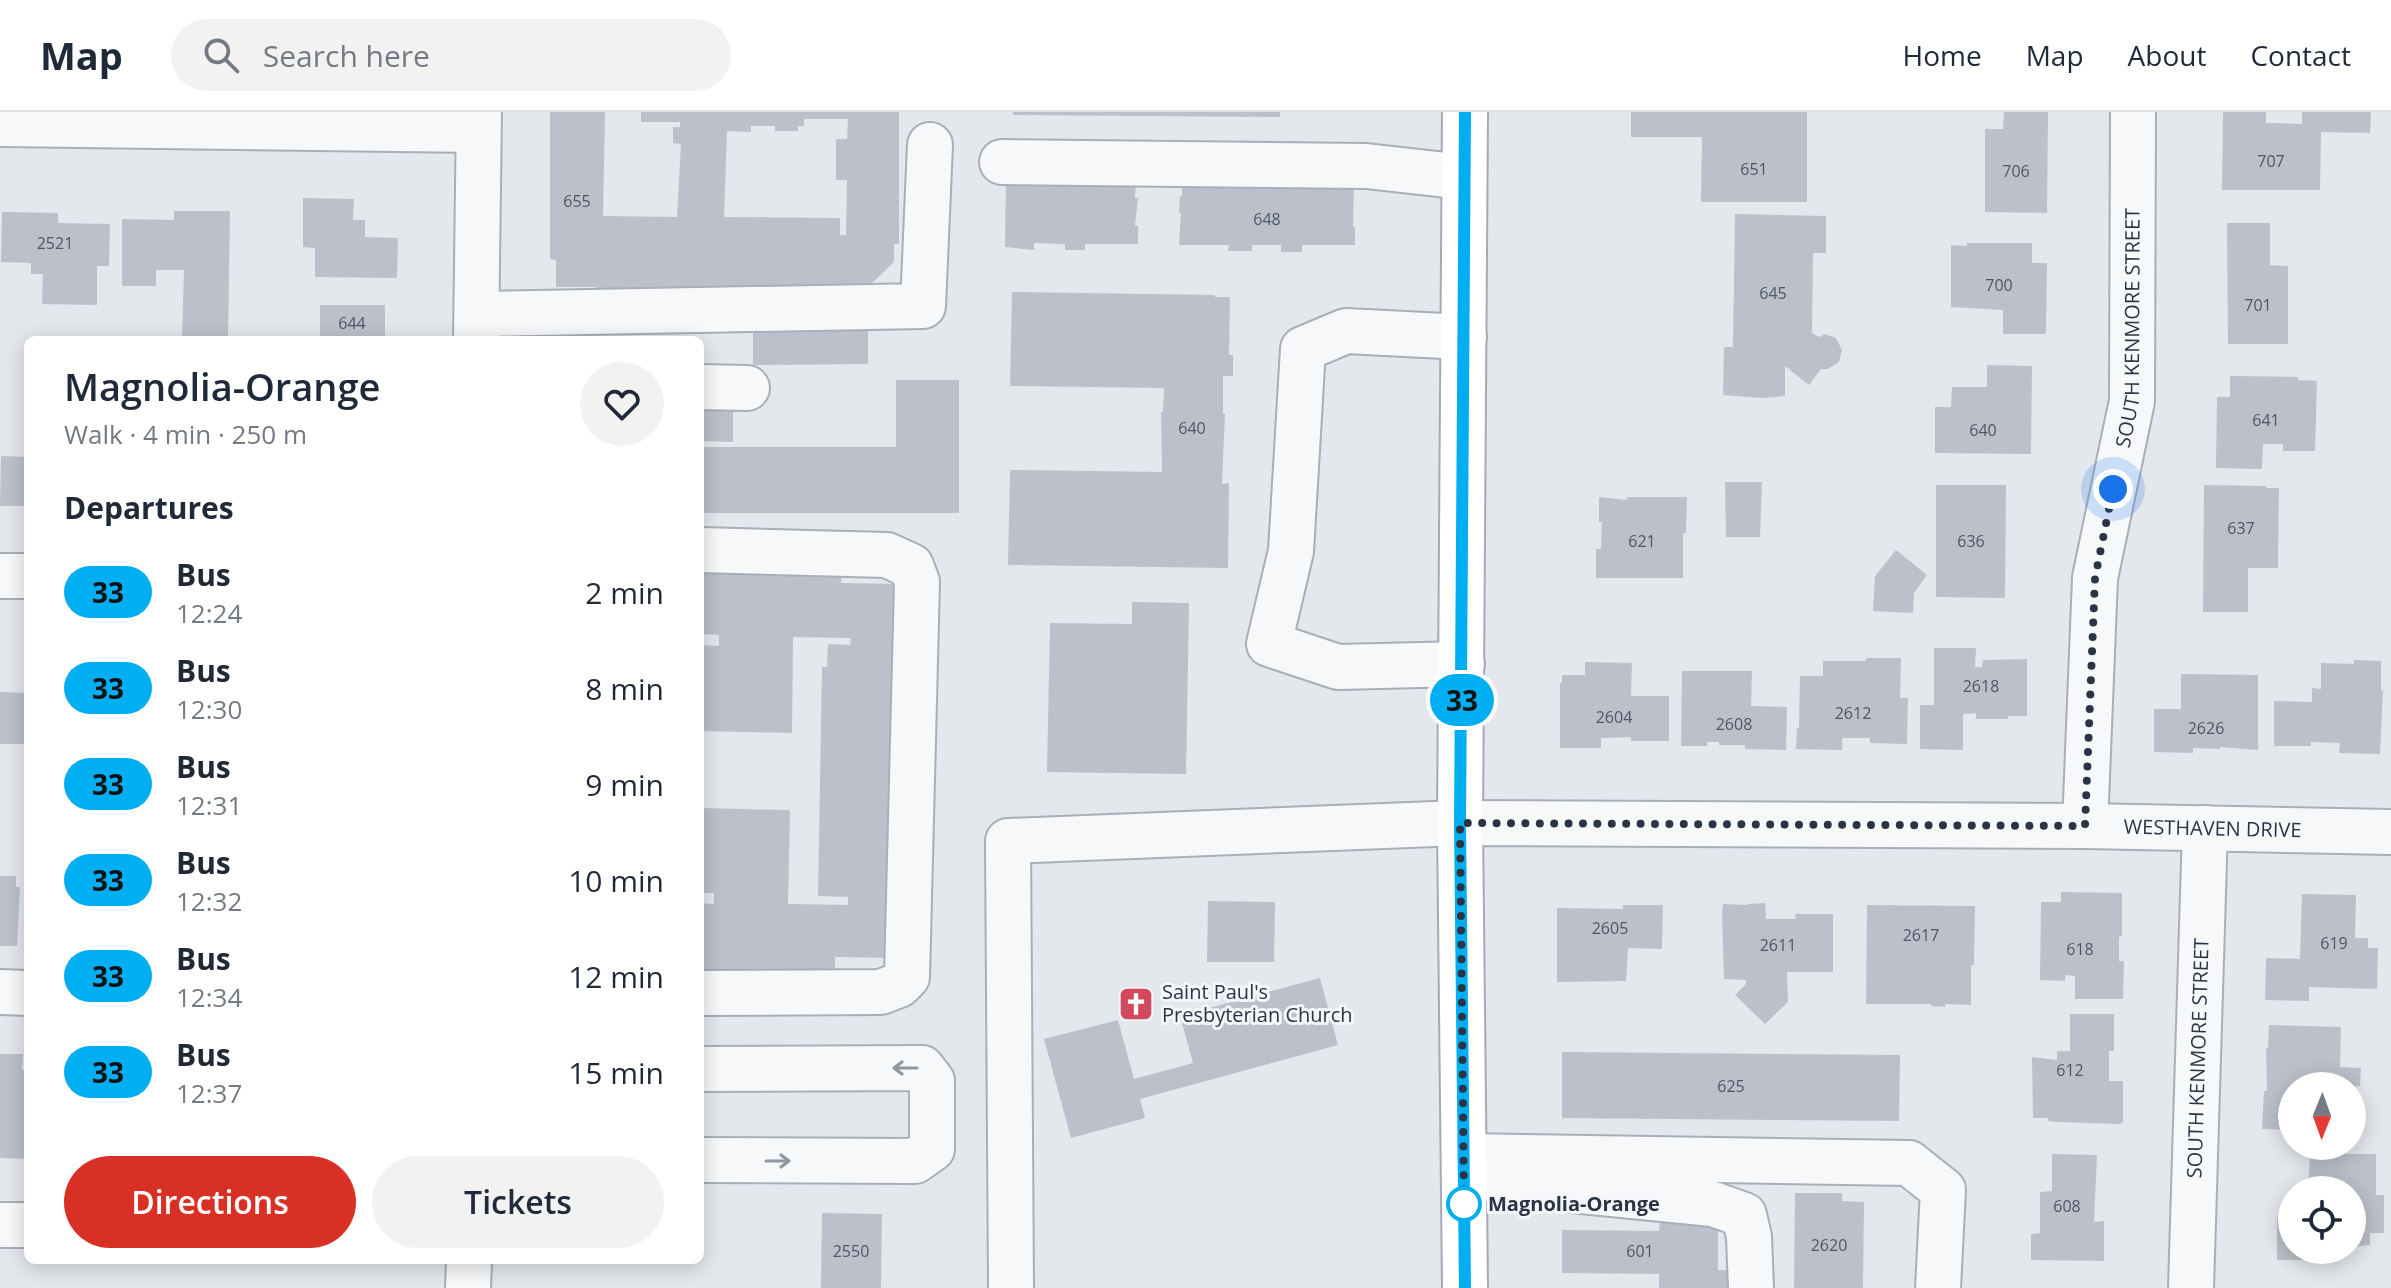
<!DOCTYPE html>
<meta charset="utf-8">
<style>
:root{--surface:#fff;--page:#f2f2f3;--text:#1f2937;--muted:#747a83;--line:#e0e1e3;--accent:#d93025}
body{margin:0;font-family:"Open Sans",sans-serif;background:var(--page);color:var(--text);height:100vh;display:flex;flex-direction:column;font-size:30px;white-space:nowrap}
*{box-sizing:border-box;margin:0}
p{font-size:26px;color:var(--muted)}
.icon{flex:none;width:44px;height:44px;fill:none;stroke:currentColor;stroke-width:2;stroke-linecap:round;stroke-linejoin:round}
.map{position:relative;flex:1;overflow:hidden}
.sheet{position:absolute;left:24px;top:224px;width:680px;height:928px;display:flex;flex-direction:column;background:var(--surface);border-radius:12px;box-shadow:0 4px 20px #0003}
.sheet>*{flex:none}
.badge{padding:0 16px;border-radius:26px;font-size:28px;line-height:52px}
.needle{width:52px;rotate:181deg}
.fabs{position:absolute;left:2278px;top:960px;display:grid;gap:16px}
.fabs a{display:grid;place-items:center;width:88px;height:88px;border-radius:50%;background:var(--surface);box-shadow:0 4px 20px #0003;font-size:40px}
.you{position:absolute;width:40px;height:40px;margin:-20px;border:6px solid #fff;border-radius:50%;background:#1a73e8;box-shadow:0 0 0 12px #1a73e833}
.map>.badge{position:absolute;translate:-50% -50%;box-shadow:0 0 0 4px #fff}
h2{padding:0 40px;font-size:30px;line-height:72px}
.round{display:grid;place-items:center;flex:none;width:84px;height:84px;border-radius:42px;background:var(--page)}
.overview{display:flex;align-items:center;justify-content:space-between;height:136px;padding:0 40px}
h1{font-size:38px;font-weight:600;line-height:60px}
.button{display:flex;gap:16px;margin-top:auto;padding:16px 40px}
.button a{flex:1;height:92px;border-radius:48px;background:var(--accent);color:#fff;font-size:32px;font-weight:600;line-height:92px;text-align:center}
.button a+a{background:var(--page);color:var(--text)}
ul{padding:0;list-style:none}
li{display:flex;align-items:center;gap:24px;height:96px;padding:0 40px}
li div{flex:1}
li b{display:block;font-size:30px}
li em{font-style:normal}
li .badge{min-width:88px;font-weight:700;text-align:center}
header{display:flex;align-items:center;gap:48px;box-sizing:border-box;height:112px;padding:0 40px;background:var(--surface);border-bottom:2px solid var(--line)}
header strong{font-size:38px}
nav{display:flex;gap:44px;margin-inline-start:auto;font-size:28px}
.search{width:560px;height:72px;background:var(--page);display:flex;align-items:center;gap:20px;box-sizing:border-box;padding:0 28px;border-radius:44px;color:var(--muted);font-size:30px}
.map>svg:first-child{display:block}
</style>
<header>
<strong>Map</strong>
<div class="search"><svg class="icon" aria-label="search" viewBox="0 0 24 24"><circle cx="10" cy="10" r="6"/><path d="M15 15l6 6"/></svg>Search here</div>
<nav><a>Home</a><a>Map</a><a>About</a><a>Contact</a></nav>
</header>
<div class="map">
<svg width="2391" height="1176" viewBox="0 0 2391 1176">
<rect width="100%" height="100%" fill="#e4e7ec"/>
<!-- building -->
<g fill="#bbc0ca" fill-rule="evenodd">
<path d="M550 0H605L603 104 677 105 681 32 673 31V15H680V10H641V0H899V132H894V150L869 174 679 176V180H597V175H556V148L550 147ZM804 7H848L847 27H836V68H847L846 123H840V106L724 105 727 19 751 20V14H775V19H798V14H804Z"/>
<path d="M1013 0H1280V5L1013 3Z"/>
<path d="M1631 0H1807V90H1701L1702 25H1631Z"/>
<path d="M2004 0H2048L2047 101 1985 100V17H2003Z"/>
<path d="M2223 0H2266V11L2302 12V0H2371L2370 21 2321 20 2320 78H2222Z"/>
<path d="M1006 66 1136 68 1135 86H1138L1135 114H1138V132H1085V138H1065V132L1034 131V138L1005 135Z"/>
<path d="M1182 67 1354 69 1353 115H1355V133H1302V140H1281V133H1252V139H1228L1229 133H1179L1181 101H1179L1180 84H1182Z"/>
<path d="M303 86 354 87 353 108H365V125L398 126 397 166 315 165V136L303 135Z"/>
<path d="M174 99H230L228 226H182L184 158H156V174H122V107L174 108Z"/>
<path d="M2 100 58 101V111L110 112 109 154H97V193L42 192 43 162H31V151L1 150Z"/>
<path d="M1735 102 1826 104V141H1813L1812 221 1819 225 1825 222 1836 226 1842 238 1839 250 1828 257H1821L1809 273 1785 254V284L1762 286 1723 283 1724 235H1733Z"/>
<path d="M2227 111H2270V153L2288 154V232H2228Z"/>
<path d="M1967 131H2032V151H2047L2046 222H2003V198L1951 195V133L1967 134Z"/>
<path d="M1012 180 1215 183V185H1230L1229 243H1233V264H1223V302H1225L1222 372 1229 371 1228 456 1008 453 1010 358 1162 360 1161 300H1163L1164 276 1010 274Z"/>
<rect x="320" y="193" width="65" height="35"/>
<path d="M868 218V252L753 253V219Z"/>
<path d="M1987 253 2032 254 2031 342 1935 341V295H1951L1952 275H1987Z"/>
<path d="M2230 264 2298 265V268L2317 269 2315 339H2283V332H2263L2262 357 2216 356 2217 285H2230Z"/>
<path d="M896 268H959V401H700V335H896Z"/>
<path d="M700 287 733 288V330L700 329Z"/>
<path d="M1 344 28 345V394H0Z"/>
<path d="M1725 370H1762L1760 425H1726Z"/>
<path d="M1936 373H2006L2005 486 1936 485Z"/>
<path d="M2204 373 2266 374V376H2279L2278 456H2248V500H2203Z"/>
<path d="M1599 385 1627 388V385H1687L1686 421H1683V466H1596V437H1601L1602 410H1599Z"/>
<path d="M1896 438 1927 463 1914 481 1913 501 1873 499 1875 464Z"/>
<path d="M700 449 842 451 841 471 906 472 899 846 835 845V865L700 863V791L714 792V781H700V696L790 698 788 792 848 793V785L818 784 822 555H827L828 532 850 533 851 526 793 525 792 621 700 619V533L719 534V523L700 522Z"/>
<path d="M1132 490 1189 491 1186 662 1047 660 1050 511 1132 512Z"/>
<path d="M1934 536H1976L1975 555H1982L1983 548 2027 547V604H2008V607H1976V601L1963 602V638L1920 637V593H1934Z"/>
<path d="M1866 546H1901L1900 586H1908L1907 632 1870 631V626H1842V638L1796 637 1797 616H1799L1800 564H1823V549H1866Z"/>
<path d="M2354 548 2381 549V578H2383L2380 642 2339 641 2340 631 2311 630V634H2274V589L2312 590V576L2321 577V551L2354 552Z"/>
<path d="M1585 550 1632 551 1631 584H1669V629H1631V625L1601 626V636H1560V571H1562V563H1585Z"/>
<path d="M1682 559H1752L1751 594 1787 595 1786 638 1745 637V633H1719V630H1707V634H1681Z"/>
<path d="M2181 562 2258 563V638L2220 635V637L2193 636V641L2154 640V597H2181Z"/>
<path d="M0 580 28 581V635L25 632H0Z"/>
<path d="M0 764H16V775H20L17 834H0Z"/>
<path d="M2061 780 2122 781V824L2119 825V849H2124L2123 887H2075V864L2065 863V869L2040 868 2041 790H2061Z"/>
<path d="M2302 782 2356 783 2355 826H2368V836H2378L2377 877 2309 875V889L2265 888 2266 846 2300 847Z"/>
<path d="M1208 789 1275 790 1274 850H1207Z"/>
<path d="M1765 791 1766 807H1796L1795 802H1833V860H1787L1788 890 1765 912 1735 883 1746 872V868L1724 867 1722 801 1723 792 1747 793V792Z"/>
<path d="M1623 793H1663L1662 837 1628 836 1626 869 1557 870V796L1623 797Z"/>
<path d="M1867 793 1975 794 1974 853H1971V893L1945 892V895L1931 894V892H1866Z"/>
<path d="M1320 866 1338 933 1140 987 1145 1006 1071 1026 1044 927 1118 908 1134 967 1193 951 1180 904Z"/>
<path d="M2070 902H2114V939H2109V969H2123V1010L2120 1012 2057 1010 2048 1009V1006H2033L2032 945 2057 948V939H2070Z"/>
<path d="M2269 913 2341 915 2340 955 2361 956 2360 974H2292V1018L2262 1017 2264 979H2267L2266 936H2268Z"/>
<path d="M1562 940 1900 943 1899 1009 1562 1006Z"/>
<path d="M0 942H23L22 958H28L27 1047 0 1046Z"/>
<path d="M2352 998H2360V1018L2352 1017Z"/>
<path d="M2052 1042 2097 1043 2094 1110 2104 1109V1149L2031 1148V1122L2040 1121V1080L2052 1079Z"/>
<path d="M2310 1042H2376V1083H2384V1121H2370V1133L2352 1135V1078H2308Z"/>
<path d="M1795 1081H1842V1089L1864 1090 1863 1176H1794Z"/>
<path d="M822 1101 882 1102 881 1176H821Z"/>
<path d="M2277 1105H2292V1138H2320V1148H2277Z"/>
<path d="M1660 1110 1718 1111V1158H1732V1176H1659V1162L1562 1161V1118L1659 1119Z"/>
</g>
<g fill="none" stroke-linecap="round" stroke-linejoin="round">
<!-- minor casing -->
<g stroke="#a9aeb7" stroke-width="48">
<g id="minor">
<path d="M0 12 478 18"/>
<path d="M1002 50 1366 54 1464 65"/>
<path d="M477 202 923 194 930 33"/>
<path d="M476 228 479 0"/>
<path d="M700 275 747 276"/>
<path d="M700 438 887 443 911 454 917 470 907 865 899 873 881 880 700 881"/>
<path d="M0 464H28"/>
<path d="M1462 552 1338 555 1269 532 1291 439 1303 237 1346 219 1464 225"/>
<path id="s1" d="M2085 714 2095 466 2132 289 2133 0"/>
<path d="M0 880 28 881"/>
<path d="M700 957 922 956 932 969V1037L915 1049 700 1048"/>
<path d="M1464 1044 1909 1051 1943 1078 1938 1176"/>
<path d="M1499 1071 1713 1092 1744 1103 1749 1125 1751 1176"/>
<path d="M0 1113H28"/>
<path d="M468 1176 469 1148"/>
<path id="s2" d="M1011 1176 1008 729 1460 711 2085 714 2391 720"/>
<path id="s3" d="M2191 1176 2205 716"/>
</g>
</g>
<!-- major casing -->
<g stroke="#a3abb8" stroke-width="48">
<path id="major" d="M1465 0 1460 711 1465 1176"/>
</g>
<!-- minor -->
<use href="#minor" stroke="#f7f8fa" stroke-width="44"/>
<!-- major -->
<use href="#major" stroke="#fff" stroke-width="44"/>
</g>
<!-- one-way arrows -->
<defs><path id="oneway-shaft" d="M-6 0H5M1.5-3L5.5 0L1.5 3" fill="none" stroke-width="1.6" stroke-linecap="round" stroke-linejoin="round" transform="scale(2)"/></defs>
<g stroke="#9196a0">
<use href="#oneway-shaft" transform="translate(905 956) rotate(180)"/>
<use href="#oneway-shaft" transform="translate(778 1049)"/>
</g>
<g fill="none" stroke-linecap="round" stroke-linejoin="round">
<!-- line casing -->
<g stroke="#fff" stroke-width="18">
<path id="line" d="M1465 0 1460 711 1465 1176"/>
</g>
<!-- line -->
<use href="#line" stroke="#00aff2" stroke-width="12"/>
<!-- walk -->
<path stroke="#2b3445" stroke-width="8" stroke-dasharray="0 14.4" d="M1464 1092 1460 711 2085 714 2095 466 2113 377"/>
</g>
<!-- icons -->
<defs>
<g id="church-square" transform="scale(1.8)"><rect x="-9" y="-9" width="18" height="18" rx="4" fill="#d1495b" stroke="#f4f6f9"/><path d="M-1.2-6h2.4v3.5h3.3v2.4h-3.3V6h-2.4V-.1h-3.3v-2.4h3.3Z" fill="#fff"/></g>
</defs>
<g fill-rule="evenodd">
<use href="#church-square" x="1136" y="892"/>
</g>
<!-- markers -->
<circle fill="#fff" stroke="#00aff2" stroke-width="4" cx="1464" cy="1092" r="16"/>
<g text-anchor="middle" stroke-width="6" stroke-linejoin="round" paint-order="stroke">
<!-- number labels -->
<g font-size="16" fill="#4f5766">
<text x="2271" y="55">707</text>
<text x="1754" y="63">651</text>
<text x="2016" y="65">706</text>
<text x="577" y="95">655</text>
<text x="1267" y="113">648</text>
<text x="55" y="137">2521</text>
<text x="1999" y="179">700</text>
<text x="1773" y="187">645</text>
<text x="2258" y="199">701</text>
<text x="352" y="217">644</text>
<text x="2266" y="314">641</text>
<text x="1192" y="322">640</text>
<text x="1983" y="324">640</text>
<text x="2241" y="422">637</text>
<text x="1642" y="435">621</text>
<text x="1971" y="435">636</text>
<text x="1981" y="580">2618</text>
<text x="1853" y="607">2612</text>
<text x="1614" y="611">2604</text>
<text x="1734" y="618">2608</text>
<text x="2206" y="622">2626</text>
<text x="1610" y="822">2605</text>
<text x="1921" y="829">2617</text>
<text x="2334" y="837">619</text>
<text x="1778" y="839">2611</text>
<text x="2080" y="843">618</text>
<text x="2070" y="964">612</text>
<text x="1731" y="980">625</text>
<text x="2067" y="1100">608</text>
<text x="1829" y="1139">2620</text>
<text x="851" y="1145">2550</text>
<text x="1640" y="1145">601</text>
</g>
<!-- street labels -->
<g font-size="20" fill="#2b3445" stroke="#f4f6f9">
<text dy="7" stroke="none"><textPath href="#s1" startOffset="502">SOUTH KENMORE STREET</textPath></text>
<text dy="7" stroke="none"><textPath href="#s2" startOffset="1652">WESTHAVEN DRIVE</textPath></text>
<text dy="7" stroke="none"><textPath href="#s3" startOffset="230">SOUTH KENMORE STREET</textPath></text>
</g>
<!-- poi labels -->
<g font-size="20" fill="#2b3445" stroke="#f4f6f9" text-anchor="start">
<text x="1162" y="887">Saint Paul's<tspan x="1162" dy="23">Presbyterian Church</tspan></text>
</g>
<!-- stop labels -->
<g font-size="20" font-weight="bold" fill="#2b3445" stroke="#f4f6f9" text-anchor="start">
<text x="1488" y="1099">Magnolia-Orange</text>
</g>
</g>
</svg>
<div class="fabs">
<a><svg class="needle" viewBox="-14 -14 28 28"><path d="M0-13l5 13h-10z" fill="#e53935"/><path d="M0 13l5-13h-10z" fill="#747a83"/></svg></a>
<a><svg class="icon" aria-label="locate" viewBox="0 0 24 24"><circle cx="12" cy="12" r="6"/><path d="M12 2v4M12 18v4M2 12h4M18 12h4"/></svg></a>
</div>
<div class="you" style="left:2113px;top:377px"></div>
<b class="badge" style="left:1462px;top:588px;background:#00aff2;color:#111">33</b>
<section class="sheet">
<div class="overview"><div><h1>Magnolia-Orange</h1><p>Walk · 4 min · 250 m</p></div><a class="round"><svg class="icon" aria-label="heart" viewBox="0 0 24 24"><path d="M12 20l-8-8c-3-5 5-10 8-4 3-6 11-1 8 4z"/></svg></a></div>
<h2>Departures</h2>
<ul>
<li><span class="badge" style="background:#00aff2;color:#111">33</span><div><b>Bus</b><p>12:24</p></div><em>2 min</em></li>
<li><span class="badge" style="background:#00aff2;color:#111">33</span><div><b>Bus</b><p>12:30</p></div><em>8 min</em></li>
<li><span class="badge" style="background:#00aff2;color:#111">33</span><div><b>Bus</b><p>12:31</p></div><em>9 min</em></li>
<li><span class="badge" style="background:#00aff2;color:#111">33</span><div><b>Bus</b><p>12:32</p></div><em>10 min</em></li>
<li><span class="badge" style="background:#00aff2;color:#111">33</span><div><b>Bus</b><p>12:34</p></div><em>12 min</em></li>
<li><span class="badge" style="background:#00aff2;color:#111">33</span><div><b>Bus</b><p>12:37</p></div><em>15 min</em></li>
</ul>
<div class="button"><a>Directions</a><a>Tickets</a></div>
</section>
</div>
